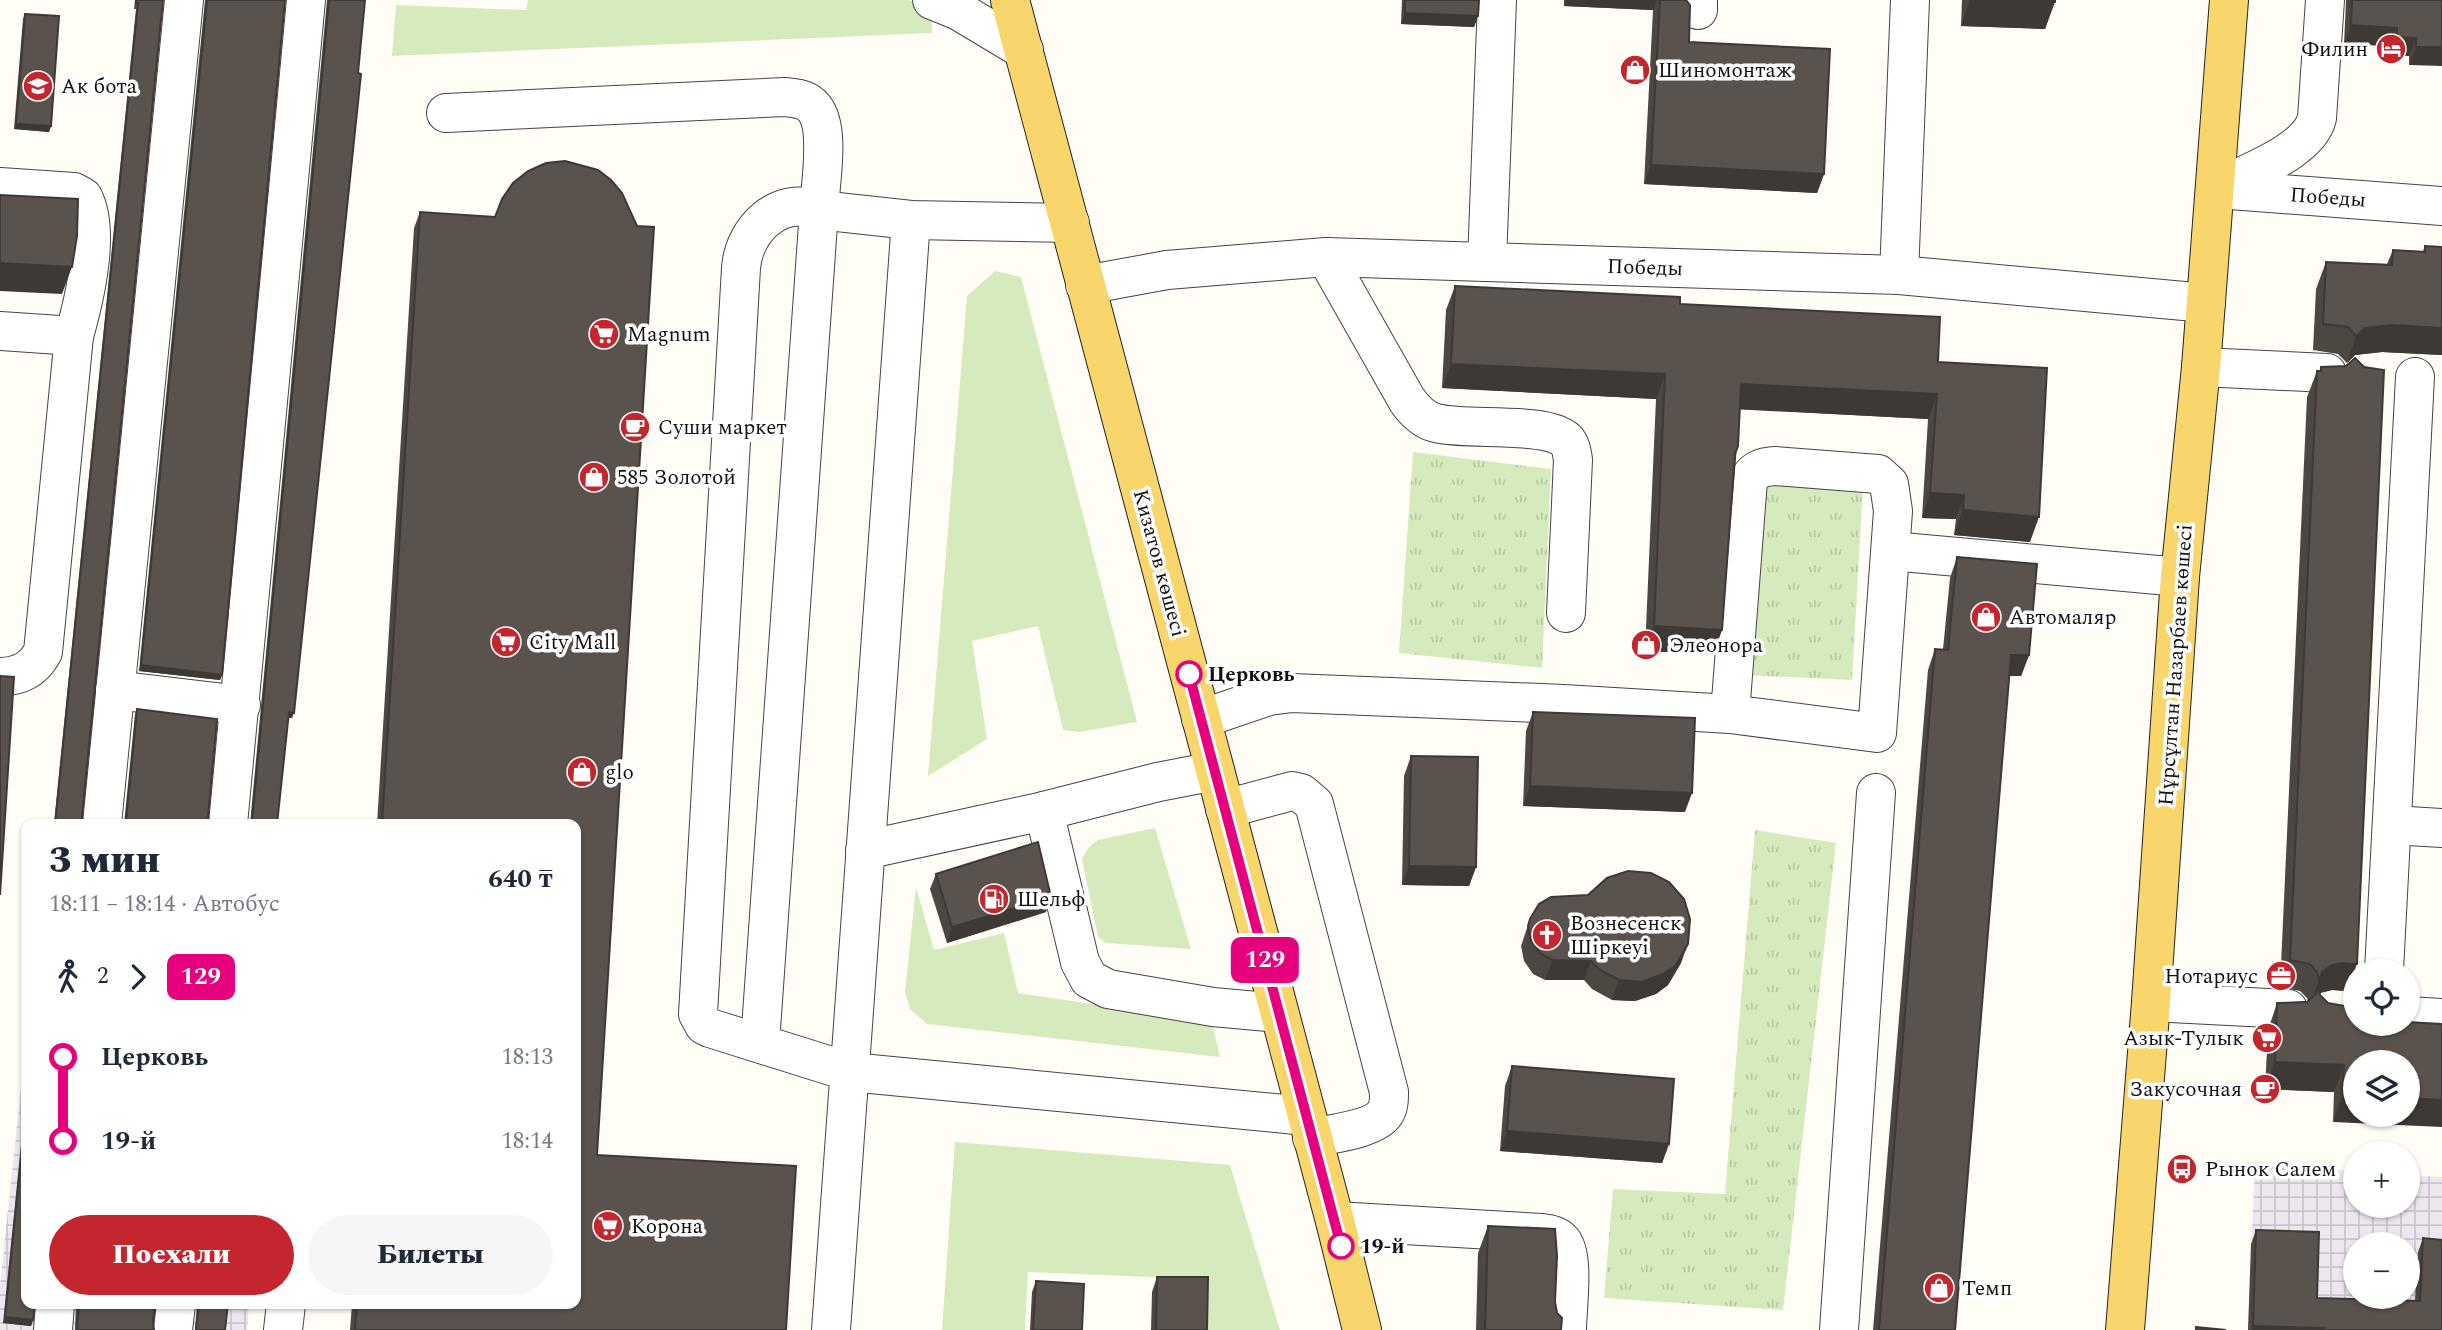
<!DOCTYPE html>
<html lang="ru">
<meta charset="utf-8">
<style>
:root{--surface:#fff;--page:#f6f6f7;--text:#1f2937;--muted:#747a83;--accent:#c4262e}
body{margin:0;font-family:Spectral,serif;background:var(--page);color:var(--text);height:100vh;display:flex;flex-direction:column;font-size:26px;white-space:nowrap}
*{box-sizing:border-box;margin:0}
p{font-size:23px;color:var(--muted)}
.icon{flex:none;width:38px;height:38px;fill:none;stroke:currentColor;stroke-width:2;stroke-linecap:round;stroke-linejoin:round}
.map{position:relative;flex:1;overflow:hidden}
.details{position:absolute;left:21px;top:819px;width:560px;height:490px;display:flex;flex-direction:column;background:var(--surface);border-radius:14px;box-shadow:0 2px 5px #0004}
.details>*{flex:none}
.badge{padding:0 14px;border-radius:10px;font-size:24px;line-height:46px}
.fabs{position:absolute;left:2343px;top:959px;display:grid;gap:14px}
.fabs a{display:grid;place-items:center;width:77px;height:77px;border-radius:50%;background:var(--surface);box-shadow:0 2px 5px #0004;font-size:35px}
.map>.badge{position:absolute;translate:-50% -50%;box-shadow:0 0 0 4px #fff}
.legs{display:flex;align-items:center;gap:10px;height:77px;padding:0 28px;font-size:23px}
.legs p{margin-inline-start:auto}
.head{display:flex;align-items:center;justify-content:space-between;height:119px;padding:0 28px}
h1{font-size:38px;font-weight:800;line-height:52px}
.button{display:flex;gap:14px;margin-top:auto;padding:14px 28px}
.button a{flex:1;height:80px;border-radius:42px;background:var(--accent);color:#fff;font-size:28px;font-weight:800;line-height:80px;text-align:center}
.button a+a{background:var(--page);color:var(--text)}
ul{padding:0 28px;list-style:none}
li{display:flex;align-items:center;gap:24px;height:84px;font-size:26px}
li i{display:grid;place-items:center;width:10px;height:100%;margin:0 9px;background:currentColor}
li i::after{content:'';width:18px;height:18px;margin:-9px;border:5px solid;border-radius:50%;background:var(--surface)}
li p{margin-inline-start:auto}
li:first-child i{background:linear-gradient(#0000 50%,currentColor 0)}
li:last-child i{background:linear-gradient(currentColor 50%,#0000 0)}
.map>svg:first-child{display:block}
</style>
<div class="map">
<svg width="2442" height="1330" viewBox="0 0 2442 1330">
<defs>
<pattern id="industrial-grid" width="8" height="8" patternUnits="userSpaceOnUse" patternTransform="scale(1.75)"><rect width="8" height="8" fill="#eee6ef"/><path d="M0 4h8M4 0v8" fill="none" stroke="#cbc4cc"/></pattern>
<pattern id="park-tufts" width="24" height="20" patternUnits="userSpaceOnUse" patternTransform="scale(1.75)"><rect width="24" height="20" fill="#d5ebbd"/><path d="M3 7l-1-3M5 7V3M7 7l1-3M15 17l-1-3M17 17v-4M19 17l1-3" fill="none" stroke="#b6c8a1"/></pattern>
</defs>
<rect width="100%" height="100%" fill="#fffdf5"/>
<!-- industrial -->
<g fill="url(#industrial-grid)" fill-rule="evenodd">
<path d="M26 1040V1304H249L247 1330H0V1285Z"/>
<path d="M2255 1165 2355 1171 2356 1206H2408V1175L2442 1177V1330H2248ZM2356 1244H2408V1297H2356Z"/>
</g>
<!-- grass -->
<g fill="#d5ebbd">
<path d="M528 0H909L932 10V33L392 56 396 5 526 10Z"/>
<path d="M995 271 1021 277 1137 722 1079 732 1063 730 1038 626 972 641 987 739 928 776 967 296Z"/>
<path d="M1155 828 1191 949 1106 943 1098 937 1082 859 1088 848 1098 840Z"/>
<path d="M916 887 934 950 1004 933 1018 993 1212 1022 1220 1057 927 1024 910 1009 905 992Z"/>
<path d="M955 1142 1230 1165 1280 1330H1206L1203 1279 1028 1272 1025 1330H942Z"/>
</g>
<!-- park -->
<g fill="url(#park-tufts)">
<path d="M1413 452 1551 469 1542 668 1399 653Z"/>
<path d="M1760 479 1863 485 1852 680 1743 675Z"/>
<path d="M1755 830 1836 843 1783 1310 1604 1298 1613 1189 1725 1194Z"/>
</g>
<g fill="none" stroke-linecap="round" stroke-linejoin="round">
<!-- minor casing -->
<g stroke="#444" stroke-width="40">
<g id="minor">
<path d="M932 0 959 11 1024 50"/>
<path d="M1698 10V0"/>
<path d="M446 113 785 97C796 98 807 99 814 108 831 128 820 184 819 210L760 1043"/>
<path d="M0 187 74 192 83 197C101 230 84 301 74 336L0 331"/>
<path d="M2215 189C2244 174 2309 152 2317 118L2325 0"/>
<path d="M2217 189 2442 206"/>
<path d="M1070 223 911 220 819 210C778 195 744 230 741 268L698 1014 704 1025 710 1028 850 1072 1306 1116"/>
<path d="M1326 257 1407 400C1414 410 1423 420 1436 423 1465 431 1546 421 1566 440 1571 445 1572 453 1573 460L1566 613"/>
<path d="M1487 262 1497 0"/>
<path d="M1899 275 1910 0"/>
<path d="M1085 285 1167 270 1326 257 1899 275 2206 303"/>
<path d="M2201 367 2327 373"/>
<path d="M1891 551 2180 577"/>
<path d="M0 677C20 676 33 670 43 652L74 336"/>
<path d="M115 690 241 705"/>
<path d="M1201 719 1269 696 1292 693 1564 704 1730 714 1877 733 1893 511 1889 484 1878 474 1775 466C1762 467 1755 469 1748 480L1730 714"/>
<path d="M1215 771 1158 782 1044 811 1080 962 1089 979 1108 989 1213 1007 1279 1013"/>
<path d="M1225 809 1292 791 1301 793 1314 804 1389 1092C1389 1099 1389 1107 1385 1113 1375 1129 1330 1134 1312 1138"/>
<path d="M102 824 184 0"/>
<path d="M228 824 306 0"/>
<path d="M2392 825 2442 828"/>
<path d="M865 850 1044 811"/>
<path d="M2384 971 2415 377"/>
<path d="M2151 1002 2288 1009"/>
<path d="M2408 1016 2442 1018"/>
<path d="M1335 1221 1542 1233C1549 1234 1557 1235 1562 1241 1575 1255 1567 1310 1567 1330"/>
<path d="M53 1330 55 1304"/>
<path d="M173 1330 176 1304"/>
<path d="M283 1330 286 1304"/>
<path d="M831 1330 911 220"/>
<path d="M1839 1330 1876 793"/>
</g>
</g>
<!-- major casing -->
<g stroke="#222" stroke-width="40">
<g id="major">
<path d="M1010 0 1335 1221 1362 1330"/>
<path d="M2125 1330 2151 1002 2180 577 2201 367 2229 0"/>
</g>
</g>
<!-- minor -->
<use href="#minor" stroke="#fff" stroke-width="38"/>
<!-- major -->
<use href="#major" stroke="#f9d66b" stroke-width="38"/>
</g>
<!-- wall -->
<g fill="#4d4742">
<path d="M135 0H163L82 817 84 824H54L136 9H134Z"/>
<path d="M205 0H285L222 675 220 680 139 671Z"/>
<path d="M327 0H365L292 718H288L250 824Z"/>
<path d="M1402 0H1479L1478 16 1474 27 1401 24Z"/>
<path d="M1564 0H1686L1689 42 1824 174 1817 193 1644 184 1653 10 1564 6Z"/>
<path d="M1962 0H2055L2045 29 1961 26Z"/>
<path d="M2346 0H2442L2409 65V56L2390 55V46L2344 44Z"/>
<path d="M25 14 51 126 49 132 14 129 23 19Z"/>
<path d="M565 161 598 170 611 180 622 193 637 226 654 227 597 1155 796 1166 786 1330H350L352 1304H576V824H377L414 228 420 212 495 217 502 199 513 183 528 171 546 163Z"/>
<path d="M2425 246 2442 247V355L2382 352 2355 355 2347 363 2338 354 2313 350 2316 289 2326 262 2387 264 2393 250 2423 251Z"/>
<path d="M1455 286 1680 304 1938 362 2030 542 1954 535 1956 519 1922 518 1928 419 1740 409 1722 630 1713 654 1645 651 1656 399 1442 388 1446 310Z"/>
<path d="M2321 367 2347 991 2332 990 2320 993V995L2328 1003 2356 1024H2408L2333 1122 2334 1092 2265 1089 2268 1030 2277 1003 2308 1001 2307 998 2300 991 2280 987 2307 397 2317 371H2320Z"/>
<path d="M1957 557 2029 655 2021 676H2009L1955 1330H1873L1928 670 1935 649H1943L1950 578Z"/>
<path d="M137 709 208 817 124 824 135 714Z"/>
<path d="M1533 712 1685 812 1523 806 1526 731Z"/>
<path d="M1411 756 1476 867 1469 886 1402 885 1404 776Z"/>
<path d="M936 874 1046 912 947 943 930 889Z"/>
<path d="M1530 919 1681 963 1668 985 1656 994 1635 1001 1612 1000 1592 989 1584 980H1545L1533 974 1524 961 1521 946Z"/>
<path d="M1512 1066 1669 1144 1662 1163 1500 1151 1505 1086Z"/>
<path d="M26 1095V1304L33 1320 31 1326 3 1323Z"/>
<path d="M1488 1226 1555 1302 1561 1330H1476L1478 1253Z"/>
<path d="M2256 1230 2317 1298 2415 1301 2418 1252 2423 1238 2442 1330H2248L2251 1244Z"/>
<path d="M1157 1277 1207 1330H1151L1152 1292Z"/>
<path d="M1036 1281 1082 1330H1030L1032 1292Z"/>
<path d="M76 1304H155L153 1323 154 1330H75Z"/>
<path d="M197 1304H228L225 1330H195Z"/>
</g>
<!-- shaded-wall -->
<g fill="#3f3936">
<path d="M1566 0H1657L1653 10 1564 6Z"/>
<path d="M1970 0H1989L2055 2 2045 29 1961 26Z"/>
<path d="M1405 13 1478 16 1474 27 1401 24Z"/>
<path d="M2351 25 2397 28 2390 46 2344 44Z"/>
<path d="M2397 37 2416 38 2409 56 2390 55Z"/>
<path d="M2416 47H2442V66L2409 65Z"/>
<path d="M16 124 51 126 49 132 14 129Z"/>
<path d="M1651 165 1824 174 1817 193 1644 184Z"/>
<path d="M0 263 72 267 62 294 0 291Z"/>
<path d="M2392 325 2442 328V355L2382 352 2355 355 2347 363 2356 336 2365 328Z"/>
<path d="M1451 364 1665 374 1656 399 1442 388Z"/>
<path d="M1741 384 1937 394 1928 419 1732 409Z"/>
<path d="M1930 493 1964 495 1956 519 1922 518Z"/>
<path d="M1963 510 2039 517 2030 542 1954 535Z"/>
<path d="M1654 626 1722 630 1713 654 1645 651Z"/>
<path d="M2011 655H2029L2021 676H2003Z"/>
<path d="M141 665 222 675 220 680 139 671Z"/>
<path d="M289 712 294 713 292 718H287Z"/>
<path d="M1530 786 1692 793 1685 812 1523 806Z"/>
<path d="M1409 866 1476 867 1469 886 1402 885Z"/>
<path d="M1051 897 1046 912 947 943 952 927Z"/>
<path d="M1688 944 1681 963 1668 985 1656 994 1635 1001 1612 1000 1619 980Z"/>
<path d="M1553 960 1591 961 1584 980H1545Z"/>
<path d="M2341 963 2357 964 2347 991 2332 990 2320 993 2309 1007 2322 972 2330 966Z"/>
<path d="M2275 1062 2344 1065 2334 1092 2265 1089Z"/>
<path d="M2342 1095 2356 1096V1115H2408V1098L2442 1100V1127L2333 1122Z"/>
<path d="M1507 1131 1669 1144 1662 1163 1500 1151Z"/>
<path d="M5 1317 33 1320 31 1326 3 1323Z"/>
<path d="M2253 1326 2324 1328V1330H2252Z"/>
</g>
<!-- building -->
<g fill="#5a524d" stroke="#3f3936" stroke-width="2">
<path d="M136 0H163L82 817 84 824H55L138 3H136Z"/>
<path d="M207 0H285L222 675 141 665Z"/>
<path d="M329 0H365L358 73 361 74 294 713 289 712 277 824H250L252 821Z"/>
<path d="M1405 0H1479L1478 16 1405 13Z"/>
<path d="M1660 0H1686L1690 5 1689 42 1830 49 1824 174 1651 165Z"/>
<path d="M1989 0H2055V2Z"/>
<path d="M2352 0H2442V47H2416V38L2397 37V28L2351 25Z"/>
<path d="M25 14 59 16 51 126 16 124Z"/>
<path d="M565 161 598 170 611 180 622 193 637 226 654 227 597 1155 796 1166 786 1330H355L357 1304H576V824H382L420 212 495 217 502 199 513 183 528 171 546 163Z"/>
<path d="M0 195 78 199 77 236 72 267 0 263Z"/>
<path d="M2425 246 2442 247V328L2392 325 2365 328 2356 336 2348 327 2323 324 2326 262 2392 265 2393 250 2425 252Z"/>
<path d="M1455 286 1680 297V304L1940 317 1938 362 2047 368 2039 517 1963 510 1964 495 1930 493 1937 394 1741 384 1738 446 1735 454 1722 630 1654 626 1665 374 1451 364Z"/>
<path d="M2355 358 2364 367 2384 370 2357 964 2341 963 2330 966 2322 972 2319 980 2317 972 2310 964 2290 960 2317 371H2321V367L2346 366Z"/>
<path d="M1957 557 2037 564 2029 655H2011L1955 1330H1879L1935 649 1948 650Z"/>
<path d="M0 676 14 677 0 895Z"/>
<path d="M137 709 217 719 208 817 209 824H124L126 821Z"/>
<path d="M1533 712 1695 718 1692 793 1530 786Z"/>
<path d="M1411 756 1478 757 1476 867 1409 866Z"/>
<path d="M1038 842 1051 897 952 927 936 874Z"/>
<path d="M1628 871 1651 873 1669 882 1684 899 1690 919 1688 944 1675 966 1663 974 1642 982 1619 980 1600 970 1591 961 1553 960 1541 954 1531 941 1528 926 1530 919 1539 904 1551 897 1588 895 1607 878Z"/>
<path d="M2319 987 2320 995 2328 1003 2356 1008V1024H2408V1022L2442 1024V1100L2408 1098V1062H2356V1096L2342 1095 2344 1065 2275 1062 2277 1003 2307 1002 2316 994Z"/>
<path d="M1512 1066 1674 1079 1669 1144 1507 1131Z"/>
<path d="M26 1109V1304H35L33 1320 5 1317Z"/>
<path d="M1488 1226 1555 1229 1557 1256 1555 1302 1557 1313 1562 1318 1561 1330H1485Z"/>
<path d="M2256 1230 2319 1232 2317 1298 2420 1301 2423 1238 2442 1240V1330H2324V1328L2253 1326Z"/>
<path d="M1157 1277H1208L1207 1330H1156Z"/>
<path d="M1036 1281 1084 1284 1082 1330H1033Z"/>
<path d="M79 1304H155L153 1323 154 1330H77Z"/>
<path d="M199 1304H228L225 1330H196Z"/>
<path d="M2196 1327 2226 1330H2196Z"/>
</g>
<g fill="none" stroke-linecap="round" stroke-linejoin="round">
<!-- line-1 casing -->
<g stroke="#fff" stroke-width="16">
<path id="line-1" d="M1189 674 1341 1246"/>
</g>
<!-- line-1 -->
<use href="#line-1" stroke="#e6007e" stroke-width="10"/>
</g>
<!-- icons -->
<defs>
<g id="hotel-disc" transform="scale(1.575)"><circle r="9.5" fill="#c4262e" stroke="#fff"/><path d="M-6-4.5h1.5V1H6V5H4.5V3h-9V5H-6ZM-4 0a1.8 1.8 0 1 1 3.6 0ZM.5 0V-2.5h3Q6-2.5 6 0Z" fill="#fff"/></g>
<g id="shop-disc" transform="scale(1.575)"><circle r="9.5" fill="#c4262e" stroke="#fff"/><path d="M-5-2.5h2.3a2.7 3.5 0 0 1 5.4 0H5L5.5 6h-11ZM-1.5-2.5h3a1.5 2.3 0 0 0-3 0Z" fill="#fff"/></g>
<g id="school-disc" transform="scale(1.575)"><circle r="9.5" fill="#c4262e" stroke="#fff"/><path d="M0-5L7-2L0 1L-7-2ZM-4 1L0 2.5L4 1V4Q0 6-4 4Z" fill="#fff"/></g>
<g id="supermarket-disc" transform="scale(1.575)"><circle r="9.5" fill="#c4262e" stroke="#fff"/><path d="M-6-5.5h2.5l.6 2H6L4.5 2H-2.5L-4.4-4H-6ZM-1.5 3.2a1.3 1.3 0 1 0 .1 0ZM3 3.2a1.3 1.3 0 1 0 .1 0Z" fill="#fff"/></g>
<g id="cafe-disc" transform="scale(1.575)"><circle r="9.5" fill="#c4262e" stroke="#fff"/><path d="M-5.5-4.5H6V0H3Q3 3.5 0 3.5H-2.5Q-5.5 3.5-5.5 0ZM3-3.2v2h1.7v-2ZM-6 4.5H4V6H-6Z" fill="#fff"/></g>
<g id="fuel-disc" transform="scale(1.575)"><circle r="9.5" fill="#c4262e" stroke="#fff"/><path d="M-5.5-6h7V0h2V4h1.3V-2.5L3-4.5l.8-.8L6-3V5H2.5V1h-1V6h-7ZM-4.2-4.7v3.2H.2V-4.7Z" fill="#fff"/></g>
<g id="church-disc" transform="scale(1.575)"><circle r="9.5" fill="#c4262e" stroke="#fff"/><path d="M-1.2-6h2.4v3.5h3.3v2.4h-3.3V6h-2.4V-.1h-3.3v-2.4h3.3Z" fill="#fff"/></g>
<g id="office-disc" transform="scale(1.575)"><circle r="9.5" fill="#c4262e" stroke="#fff"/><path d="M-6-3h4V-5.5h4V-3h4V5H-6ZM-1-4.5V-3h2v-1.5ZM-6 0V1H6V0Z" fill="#fff"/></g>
<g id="bus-disc" transform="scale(1.575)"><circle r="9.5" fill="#c4262e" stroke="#fff"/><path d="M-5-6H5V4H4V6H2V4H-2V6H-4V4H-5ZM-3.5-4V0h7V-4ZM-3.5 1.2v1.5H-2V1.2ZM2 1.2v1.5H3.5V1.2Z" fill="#fff"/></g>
</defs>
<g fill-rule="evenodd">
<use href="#hotel-disc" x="2391" y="49"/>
<use href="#shop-disc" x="1635" y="70"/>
<use href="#school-disc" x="38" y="86"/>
<use href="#supermarket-disc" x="604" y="334"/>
<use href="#cafe-disc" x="635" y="427"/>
<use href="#shop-disc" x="594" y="477"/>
<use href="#shop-disc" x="1986" y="617"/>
<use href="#supermarket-disc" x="506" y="642"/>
<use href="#shop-disc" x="1646" y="645"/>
<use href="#shop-disc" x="582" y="772"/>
<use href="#fuel-disc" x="994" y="899"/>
<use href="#church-disc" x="1547" y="935"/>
<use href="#office-disc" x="2281" y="976"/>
<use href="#supermarket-disc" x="2267" y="1038"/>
<use href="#cafe-disc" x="2265" y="1089"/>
<use href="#bus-disc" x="2182" y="1169"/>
<use href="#supermarket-disc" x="608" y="1226"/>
<use href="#shop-disc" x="1939" y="1288"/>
</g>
<!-- markers -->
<g fill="#fff" stroke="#e6007e" stroke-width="3.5">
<circle cx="1189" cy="674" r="12"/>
<circle cx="1341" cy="1246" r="12"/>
</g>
<g text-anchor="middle" stroke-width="7" stroke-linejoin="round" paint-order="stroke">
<!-- poi labels -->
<g font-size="21" fill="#111" stroke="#fff" text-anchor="start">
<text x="2368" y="56" text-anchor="end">Филин</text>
<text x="1658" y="77">Шиномонтаж</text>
<text x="61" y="93">Ак бота</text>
<text x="627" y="341">Magnum</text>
<text x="658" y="434">Суши маркет</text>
<text x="617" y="484">585 Золотой</text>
<text x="2009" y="624">Автомаляр</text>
<text x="529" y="649">City Mall</text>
<text x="1669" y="652">Элеонора</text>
<text x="605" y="779">glo</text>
<text x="1017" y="906">Шельф</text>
<text x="1570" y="930">Вознесенск<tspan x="1570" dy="24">Шіркеуі</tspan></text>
<text x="2258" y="983" text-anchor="end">Нотариус</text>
<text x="2244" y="1045" text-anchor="end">Азык-Тулык</text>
<text x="2242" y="1096" text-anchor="end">Закусочная</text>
<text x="2205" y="1176">Рынок Салем</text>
<text x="631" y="1233">Корона</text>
<text x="1962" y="1295">Темп</text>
</g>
<!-- street labels -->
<g font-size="21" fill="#111" stroke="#fff">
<text transform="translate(2328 197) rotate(4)" y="7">Победы</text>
<text transform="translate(1645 267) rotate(2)" y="7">Победы</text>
<text transform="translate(1160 563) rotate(75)" y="7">Кизатов көшесі</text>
<text transform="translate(2175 665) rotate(-86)" y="7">Нұрсұлтан Назарбаев көшесі</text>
</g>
<!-- stop labels -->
<g font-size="21" font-weight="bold" fill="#111" stroke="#fff" text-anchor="start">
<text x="1208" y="681">Церковь</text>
<text x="1360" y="1253">19-й</text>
</g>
</g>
</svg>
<div class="fabs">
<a><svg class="icon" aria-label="locate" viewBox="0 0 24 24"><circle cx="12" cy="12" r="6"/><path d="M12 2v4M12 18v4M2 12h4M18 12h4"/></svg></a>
<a><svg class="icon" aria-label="layers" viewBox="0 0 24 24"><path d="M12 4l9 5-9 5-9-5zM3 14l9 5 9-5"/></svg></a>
<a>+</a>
<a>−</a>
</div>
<b class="badge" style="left:1265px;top:960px;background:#e6007e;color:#fff">129</b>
<section class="details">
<div class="head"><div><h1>3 мин</h1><p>18:11 – 18:14 · Автобус</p></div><b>640 ₸</b></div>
<div class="legs"><svg class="icon" aria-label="walk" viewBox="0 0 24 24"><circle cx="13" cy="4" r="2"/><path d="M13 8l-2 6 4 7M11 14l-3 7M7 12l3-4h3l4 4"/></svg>2<svg class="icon" aria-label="forward" viewBox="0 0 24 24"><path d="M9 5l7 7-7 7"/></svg><b class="badge" style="background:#e6007e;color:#fff">129</b></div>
<ul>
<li><i style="color:#e6007e"></i><b>Церковь</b><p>18:13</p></li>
<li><i style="color:#e6007e"></i><b>19-й</b><p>18:14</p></li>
</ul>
<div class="button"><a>Поехали</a><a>Билеты</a></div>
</section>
</div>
